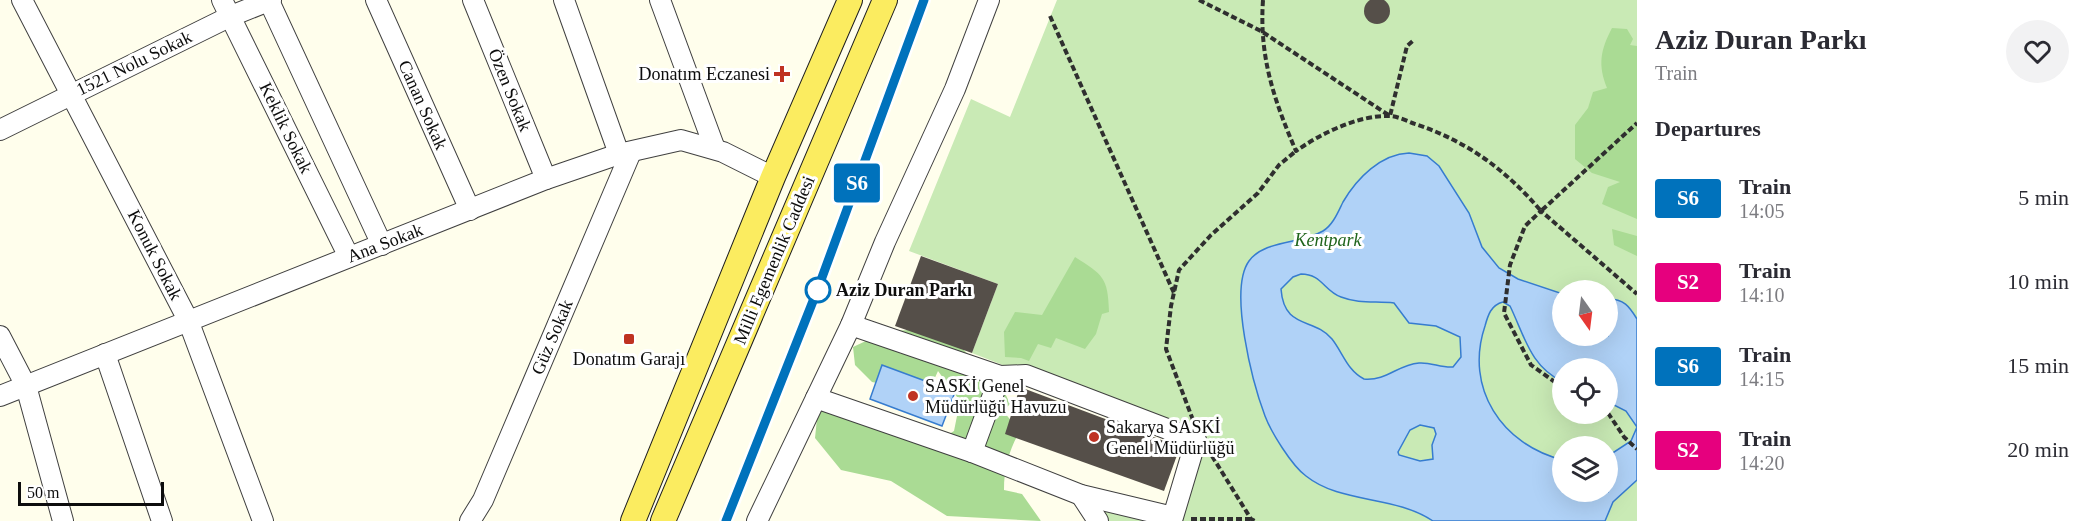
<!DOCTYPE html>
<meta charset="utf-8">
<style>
:root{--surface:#fff;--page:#f2f2f3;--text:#2b2b33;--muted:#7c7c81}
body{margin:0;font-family:Georgia,serif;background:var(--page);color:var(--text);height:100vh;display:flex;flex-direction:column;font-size:22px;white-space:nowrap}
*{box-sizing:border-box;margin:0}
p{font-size:20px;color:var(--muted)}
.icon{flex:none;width:33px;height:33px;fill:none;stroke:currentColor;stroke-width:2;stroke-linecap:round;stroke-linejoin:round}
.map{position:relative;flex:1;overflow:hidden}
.side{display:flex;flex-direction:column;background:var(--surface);width:450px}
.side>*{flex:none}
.badge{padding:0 12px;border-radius:4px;font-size:21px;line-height:39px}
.needle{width:39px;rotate:166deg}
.tools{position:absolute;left:1552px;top:280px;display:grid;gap:12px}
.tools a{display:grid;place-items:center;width:66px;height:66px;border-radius:50%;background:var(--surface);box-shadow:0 6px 24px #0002;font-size:30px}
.scale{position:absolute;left:18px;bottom:15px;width:146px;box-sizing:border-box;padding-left:6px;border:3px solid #0d0d0d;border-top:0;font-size:16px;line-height:21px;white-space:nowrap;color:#0d0d0d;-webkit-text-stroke:4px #fff;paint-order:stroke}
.map>.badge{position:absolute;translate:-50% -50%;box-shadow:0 0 0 3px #fff}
h2{padding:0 18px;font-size:22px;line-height:54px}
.round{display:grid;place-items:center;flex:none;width:63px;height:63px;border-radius:32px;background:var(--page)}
.head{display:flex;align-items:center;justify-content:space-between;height:102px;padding:0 18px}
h1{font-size:28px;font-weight:700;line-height:45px}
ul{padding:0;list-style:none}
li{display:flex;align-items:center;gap:18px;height:84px;padding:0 18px}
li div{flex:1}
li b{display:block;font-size:22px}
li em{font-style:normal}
li .badge{min-width:66px;font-weight:700;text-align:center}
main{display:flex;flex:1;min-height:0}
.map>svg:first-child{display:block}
</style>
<main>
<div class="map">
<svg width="1637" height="521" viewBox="0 0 1637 521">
<rect width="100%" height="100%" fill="#fffeec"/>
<!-- green -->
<path fill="#c9eab5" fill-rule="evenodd" d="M1057 0H1637V521H1098L1081 495 1173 517 1195 440 972 353 998 284 909 251 971 99 1010 117ZM1563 291H1608V336H1563ZM1563 369H1608V414H1563ZM1563 447H1608V492H1563Z"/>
<!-- forest -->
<g fill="#aadb94">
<path d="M1612 28 1627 29 1633 39 1630 45 1637 46V219L1602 204 1608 187 1620 182 1592 173 1575 159V125L1588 108 1593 92 1607 88C1598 65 1600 51 1612 28Z"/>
<path d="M1612 229 1637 236V256L1614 245Z"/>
<path d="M1075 257C1103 275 1108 277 1109 312L1102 314 1096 334 1085 349 1056 338 1051 348 1038 344 1029 361 1021 358 1005 357 1004 332 1015 312 1042 315Z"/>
<path d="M908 330 956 342 1004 391 1010 404 1003 411 1020 431C1009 450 1004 468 1004 490L1022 494 1041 521 947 516 891 481 841 470 815 438 818 409 933 444 954 431 960 401 938 371 933 382 906 389 872 382 855 365 853 347 868 340 902 354 904 350 894 331Z"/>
</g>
<!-- water -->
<g fill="#b0d2f7" stroke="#367ccf" stroke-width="1.5" fill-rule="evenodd">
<path d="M1409 153 1427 156 1439 166 1469 213 1482 247 1499 268 1518 279 1563 294V336H1608V299C1624 299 1629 306 1637 319V480L1613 502 1605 521H1433C1394 495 1341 504 1306 476 1292 466 1271 432 1265 416 1253 384 1228 290 1249 261 1264 240 1301 244 1323 231 1333 225 1338 212 1343 202 1357 178 1381 154 1409 153ZM1301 274C1322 274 1324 291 1341 297 1359 304 1375 301 1394 303L1409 323 1436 326 1460 337 1461 357 1453 367C1441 368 1431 362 1419 363 1397 365 1387 381 1364 379 1347 370 1343 353 1332 339 1314 317 1284 330 1281 289L1293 277ZM1503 302 1510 306C1525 337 1530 366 1563 382V369H1608V402L1626 411 1637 427 1631 441 1608 456V492H1563V460C1502 445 1464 388 1485 326 1488 315 1491 305 1503 302ZM1420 425 1434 428 1436 434 1432 445 1433 459 1420 461 1399 455 1398 452 1410 430Z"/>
<path d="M882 365 955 392 942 426 870 399Z"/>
</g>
<!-- building -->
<g fill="#554f49">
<circle cx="1377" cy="11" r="13"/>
<path d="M921 256 998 284 972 353 895 326Z"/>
<path d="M1020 387 1180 447 1164 491 1005 434Z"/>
</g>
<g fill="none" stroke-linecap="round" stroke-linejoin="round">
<!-- minor casing -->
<g stroke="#404040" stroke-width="22">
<g id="minor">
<path d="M22 0 188 320 263 521"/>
<path d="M222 0 349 257"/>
<path d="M376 0 470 210"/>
<path d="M473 0 546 179"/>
<path d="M564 0 619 154"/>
<path d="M660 0 715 149"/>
<path d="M269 1 382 245"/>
<path d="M0 130 231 16 271 0"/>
<path d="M0 336 26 386 63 521"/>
<path d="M105 354 162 521"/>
<path d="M0 396 546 179 619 154 681 140 723 152 773 177"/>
<path d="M816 398 972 452 1000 376 851 325"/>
<path d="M972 452 1081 495 1173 517 1196 440 1026 375 1000 376"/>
<path d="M1081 495 1098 521"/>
<path d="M470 521 483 500 631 152"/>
<path d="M757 521 851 325 885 242 955 89 989 0"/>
</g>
</g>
<!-- major casing -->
<g stroke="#1e1e1e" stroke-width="26">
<g id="major">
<path d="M633 521 773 177 850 0"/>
<path d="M663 521 885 0"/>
</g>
</g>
<!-- path -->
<g stroke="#2f2f2f" stroke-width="4" stroke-dasharray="6 3" stroke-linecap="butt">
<path d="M1199 0 1261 31 1390 116 1407 46 1414 40"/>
<path d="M1263 0C1259 57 1274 100 1296 151 1320 134 1358 115 1389 116 1397 116 1407 121 1415 124 1467 141 1506 170 1541 211L1637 123"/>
<path d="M1050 16 1174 293"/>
<path d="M1563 388 1531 365 1504 313 1510 265 1525 226 1541 211 1637 294"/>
<path d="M1608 413 1624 437 1637 449"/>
<path d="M1193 420 1166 349 1171 306 1179 270 1211 235 1258 193 1279 165 1296 151"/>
<path d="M1212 456 1251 519 1255 521"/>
<path d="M1191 519H1250"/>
</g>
<!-- minor -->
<use href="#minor" stroke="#fff" stroke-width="20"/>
<!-- major -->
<use href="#major" stroke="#fbec60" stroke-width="24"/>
<!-- rail -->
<path stroke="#bf3222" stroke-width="4.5" d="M726 521 817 291 924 0"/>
</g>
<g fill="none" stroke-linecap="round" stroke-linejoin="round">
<!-- line casing -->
<g stroke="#fff" stroke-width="14">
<path id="line" d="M726 521 817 291 924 0"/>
</g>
<!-- line -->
<use href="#line" stroke="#0072bc" stroke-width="9"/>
</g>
<!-- markers -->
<g fill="#bf3222" stroke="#fff" stroke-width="2">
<path d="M779 65h6v6h6v6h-6v6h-6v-6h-6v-6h6z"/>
<rect x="623" y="333" width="12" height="12" rx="3"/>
<circle cx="913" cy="396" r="6"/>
<circle cx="1094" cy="437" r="6"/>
</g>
<circle fill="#fff" stroke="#0072bc" stroke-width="3" cx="818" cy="290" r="12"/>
<g text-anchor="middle" stroke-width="6" stroke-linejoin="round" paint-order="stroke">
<!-- street labels -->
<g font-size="18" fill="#0d0d0d" stroke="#fff">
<text transform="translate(134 63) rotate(-26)" y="6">1521 Nolu Sokak</text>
<text transform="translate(510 90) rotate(68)" y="6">Özen Sokak</text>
<text transform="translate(423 105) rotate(66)" y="6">Canan Sokak</text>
<text transform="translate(286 128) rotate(64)" y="6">Keklik Sokak</text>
<text transform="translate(385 243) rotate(-21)" y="6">Ana Sokak</text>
<text transform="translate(155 255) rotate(63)" y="6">Konuk Sokak</text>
<text transform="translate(774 260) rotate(-67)" y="6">Milli Egemenlik Caddesi</text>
<text transform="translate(552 337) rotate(-67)" y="6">Güz Sokak</text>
</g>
<!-- poi labels -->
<g font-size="18" fill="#0d0d0d" stroke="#fff" text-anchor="start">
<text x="770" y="80" text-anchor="end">Donatım Eczanesi</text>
<text x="629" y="365" text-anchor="middle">Donatım Garajı</text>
<text x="925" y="392">SASKİ Genel<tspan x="925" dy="21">Müdürlüğü Havuzu</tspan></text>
<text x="1106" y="433">Sakarya SASKİ<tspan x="1106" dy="21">Genel Müdürlüğü</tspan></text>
</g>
<!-- park labels -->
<g font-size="18" font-style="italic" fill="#20651c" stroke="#fff">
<text x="1328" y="246">Kentpark</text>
</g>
<!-- stop labels -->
<g font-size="18" font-weight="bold" fill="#0d0d0d" stroke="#fff" text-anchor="start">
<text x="836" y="296">Aziz Duran Parkı</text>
</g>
</g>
</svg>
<div class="tools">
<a><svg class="needle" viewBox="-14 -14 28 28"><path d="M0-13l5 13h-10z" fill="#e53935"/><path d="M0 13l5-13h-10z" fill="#7c7c81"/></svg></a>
<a><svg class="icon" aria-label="locate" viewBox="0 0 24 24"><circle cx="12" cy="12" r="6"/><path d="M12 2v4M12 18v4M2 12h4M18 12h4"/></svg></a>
<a><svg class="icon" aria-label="layers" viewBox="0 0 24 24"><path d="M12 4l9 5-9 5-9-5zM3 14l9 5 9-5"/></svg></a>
</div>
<div class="scale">50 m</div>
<b class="badge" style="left:857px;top:183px;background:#0072bc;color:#fff">S6</b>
</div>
<section class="side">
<div class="head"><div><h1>Aziz Duran Parkı</h1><p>Train</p></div><a class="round"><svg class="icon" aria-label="heart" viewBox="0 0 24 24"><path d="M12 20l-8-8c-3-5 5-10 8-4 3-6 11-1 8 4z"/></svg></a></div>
<h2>Departures</h2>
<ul>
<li><span class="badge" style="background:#0072bc;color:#fff">S6</span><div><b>Train</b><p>14:05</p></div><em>5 min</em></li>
<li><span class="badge" style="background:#e6007e;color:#fff">S2</span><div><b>Train</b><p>14:10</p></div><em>10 min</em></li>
<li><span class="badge" style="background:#0072bc;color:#fff">S6</span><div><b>Train</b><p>14:15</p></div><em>15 min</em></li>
<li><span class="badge" style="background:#e6007e;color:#fff">S2</span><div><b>Train</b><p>14:20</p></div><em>20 min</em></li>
</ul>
</section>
</main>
